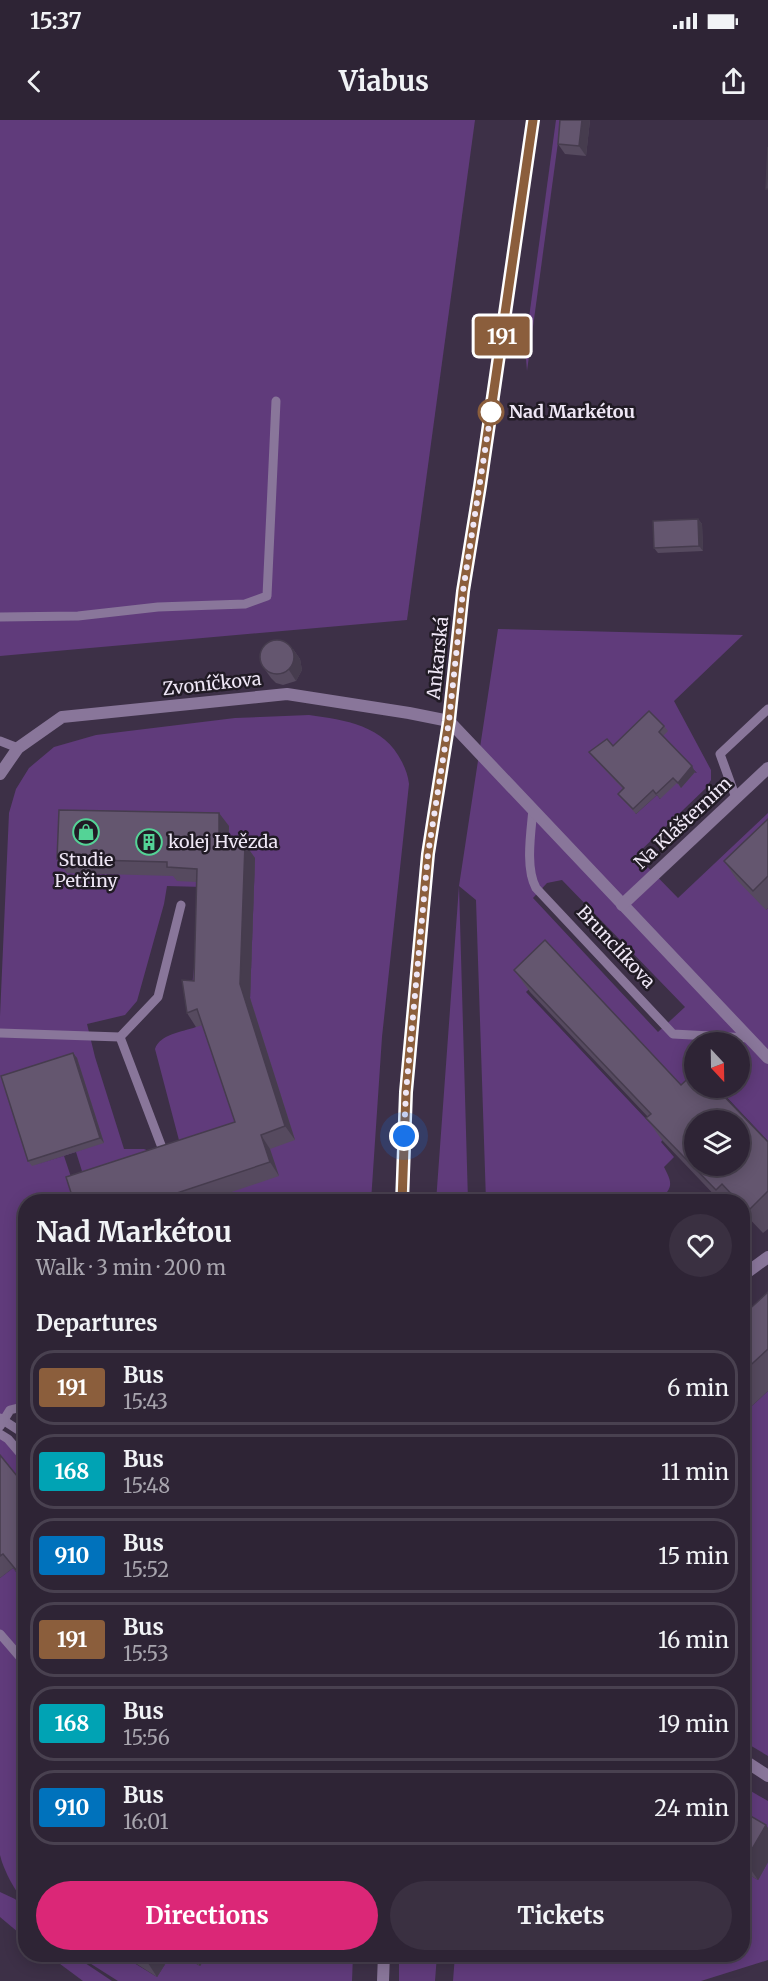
<!DOCTYPE html>
<meta charset="utf-8">
<style>
:root{--surface:#2e2435;--page:#3a3041;--text:#f1f3f6;--muted:#a7a4ad;--line:#494150;--accent:#db2777}
body{margin:0;font-family:Merriweather,serif;background:var(--page);color:var(--text);height:100vh;display:flex;flex-direction:column;font-size:22px;white-space:nowrap}
*{box-sizing:border-box;margin:0}
p{font-size:20px;color:var(--muted)}
.icon{flex:none;width:33px;height:33px;fill:none;stroke:currentColor;stroke-width:2;stroke-linecap:round;stroke-linejoin:round}
.map{position:relative;flex:1;overflow:hidden}
.panel{position:absolute;left:18px;top:1074px;width:732px;height:768px;display:flex;flex-direction:column;background:var(--surface);border-radius:24px;box-shadow:0 3px 15px #0003,0 0 0 2px var(--line)}
.panel>*{flex:none}
.badge{padding:0 12px;border-radius:4px;font-size:21px;line-height:39px}
.needle{width:39px;rotate:158deg}
.tools{position:absolute;left:684px;top:912px;display:grid;gap:12px}
.tools a{display:grid;place-items:center;width:66px;height:66px;border-radius:50%;background:var(--surface);box-shadow:0 3px 15px #0003,0 0 0 2px var(--line);font-size:30px}
.you{position:absolute;width:30px;height:30px;margin:-15px;border:4px solid #fff;border-radius:50%;background:#1a73e8;box-shadow:0 0 0 9px #1a73e833}
.map>.badge{position:absolute;translate:-50% -50%;box-shadow:0 0 0 3px #fff}
h2{padding:0 18px;font-size:22px;line-height:54px}
.round{display:grid;place-items:center;flex:none;width:63px;height:63px;border-radius:32px;background:var(--page)}
.overview{display:flex;align-items:center;justify-content:space-between;height:102px;padding:0 18px}
h1{font-size:28px;font-weight:700;line-height:45px}
.button{display:flex;gap:12px;margin-top:auto;padding:12px 18px}
.button a{flex:1;height:69px;border-radius:36px;background:var(--accent);color:#fff;font-size:24px;font-weight:700;line-height:69px;text-align:center}
.button a+a{background:var(--page);color:var(--text)}
ul{padding:0;list-style:none}
li{display:flex;align-items:center;gap:18px;height:75px;margin:0 12px 9px;padding:0 6px;border:3px solid var(--line);border-radius:24px}
li div{flex:1}
li b{display:block;font-size:22px}
li em{font-style:normal}
li .badge{min-width:66px;font-weight:700;text-align:center}
.status{display:flex;justify-content:space-between;align-items:center;height:42px;padding:0 30px;background:var(--surface);direction:ltr}
.status svg{height:16px;fill:currentColor}
header{display:flex;justify-content:space-between;align-items:center;height:78px;padding:0 18px;background:var(--surface);font-size:27px;font-weight:700}
.map>svg:first-child{display:block}
</style>
<div class="status"><b>15:37</b><svg viewBox="0 0 49 12"><path d="M0 12V9h3v3zM5 12V6h3v6zM10 12V3h3v9zM15 12V0h3v12zM26 1h20v11H26zM47 4h2v5h-2z"/></svg></div>
<header><svg class="icon" aria-label="back" viewBox="0 0 24 24"><path d="M15 5l-7 7 7 7"/></svg>Viabus<svg class="icon" aria-label="share" viewBox="0 0 24 24"><path d="M12 15V3M7 8l5-5 5 5M5 13v7h14v-7"/></svg></header>
<div class="map">
<svg width="768" height="1861" viewBox="0 0 768 1861">
<rect width="100%" height="100%" fill="#3d3047"/>
<!-- green -->
<g fill="#603b7b" fill-rule="evenodd">
<path d="M0 0H475L407 500 0 536Z"/>
<path d="M556 0H561L527 251 525 227Z"/>
<path d="M498 509 743 515 674 581 711 650V660L706 668 636 735 678 778 768 693 766 790 768 788V1021L718 968 698 986 560 840 526 872 664 1018 661 1022 674 1037 664 1047C673 1064 673 1068 658 1081H486L476 780 459 766 468 1081 436 1082 459 766ZM662 617 697 653 694 652 667 666 660 679 657 675 636 694 627 674 617 631ZM562 760 685 887 658 912 533 778 547 763ZM694 922H740V968H694Z"/>
<path d="M309 595C345 600 384 605 402 642 406 650 408 656 409 664L382 917 371 1081H202L87 1067 76 1032 104 1023 32 1046 64 1036 79 1081 26 1082 25 1286 10 1290 0 1306V896L9 693 16 669 29 648 54 627 96 615 235 598ZM255 738 250 878 252 888 192 875ZM167 766 203 767 191 875 196 907C182 912 160 914 155 929L180 1024 149 1031 144 1029H124L95 937 87 904 125 895 137 881 164 784Z"/>
<path d="M768 1271V1636L743 1621 742 1295Z"/>
<path d="M0 1314 25 1340V1369L0 1346Z"/>
<path d="M13 1448 25 1464V1784C15 1770 4 1752 0 1735V1458Z"/>
<path d="M742 1666 768 1681V1717L743 1702Z"/>
<path d="M768 1742V1840L701 1861H453L455 1835 742 1834 743 1751 758 1760Z"/>
<path d="M0 1772 15 1779 25 1789V1818L0 1797Z"/>
<path d="M48 1835H73L112 1861H83Z"/>
<path d="M77 1835H121L157 1857 171 1835H181L200 1846 207 1835H353L352 1861H118Z"/>
<path d="M399 1835H437L435 1861H399Z"/>
</g>
<g fill="none" stroke-linecap="round" stroke-linejoin="round">
<!-- service -->
<g stroke="#89769a" stroke-width="9">
<path d="M0 497 78 496 158 487 245 484 267 476 276 281"/>
<path d="M0 621 18 628"/>
<path d="M736 678 720 634 768 589"/>
<path d="M533 689C531 712 525 748 536 768L673 914 749 918"/>
<path d="M0 913 120 917 158 877 181 785"/>
<path d="M120 917 161 1025"/>
<path d="M0 1298 26 1315"/>
<path d="M0 1306 10 1290 26 1286"/>
<path d="M0 1314 8 1319 26 1340"/>
<path d="M0 1514 26 1544"/>
</g>
<!-- minor -->
<g stroke="#89769a" stroke-width="12">
<path d="M0 654 18 628 62 597 287 574 409 593 449 601 768 938"/>
<path d="M622 785 768 648"/>
<path d="M742 1156 768 1137"/>
<path d="M742 1639 768 1656"/>
</g>
<!-- tertiary -->
<g stroke="#89769a" stroke-width="12">
<path d="M402 1082 406 972 428 734 449 601 463 471 480 366 533 0"/>
<path d="M383 1861 384 1834"/>
</g>
</g>
<!-- wall -->
<g fill="#564a5f">
<path d="M560 0H590L586 36 565 34 558 24Z"/>
<path d="M698 399 702 404 703 431 658 433 654 428Z"/>
<path d="M293 529 300 539 302 550 296 561 283 565 276 563 271 558 264 548Z"/>
<path d="M664 606 668 611 663 616 692 646 695 652 681 668 677 663 660 679 657 675 636 694 618 674 623 669 593 637 589 632 613 626Z"/>
<path d="M768 699V788L766 790 737 760 724 741Z"/>
<path d="M229 706V724H245L255 738 250 878 295 1020 270 1029 279 1056 202 1082H74L235 1002 203 905 196 907 187 893 194 861 197 762 177 761 173 756 67 753 57 739Z"/>
<path d="M514 850 681 965 768 1022V1109L763 1113 742 1091V1082H721L662 1020 646 998 648 997 530 872Z"/>
<path d="M73 933 77 938 104 1023 32 1046 28 1041Z"/>
<path d="M768 1172V1271L742 1295V1196Z"/>
<path d="M0 1335 26 1367V1464L13 1448 0 1458Z"/>
<path d="M742 1691 768 1708V1742L758 1760 742 1751Z"/>
<path d="M121 1834H171L157 1857Z"/>
<path d="M181 1834H207L200 1846Z"/>
</g>
<!-- shaded-wall -->
<g fill="#463c4e">
<path d="M582 0H590L586 36 579 26Z"/>
<path d="M698 399 702 404 703 431 699 426Z"/>
<path d="M293 529 300 539 302 550 296 561 289 550Z"/>
<path d="M692 646 695 652 681 668 678 663Z"/>
<path d="M219 693 229 706 228 737 219 723Z"/>
<path d="M245 724 255 738 250 878 295 1020 285 1006 240 864Z"/>
<path d="M73 933 77 938 104 1023 100 1018Z"/>
<path d="M261 1015 270 1029 279 1056 270 1042Z"/>
<path d="M766 1705 768 1708V1742L758 1760 745 1741Z"/>
<path d="M153 1834H171L157 1857 148 1843Z"/>
<path d="M192 1834H207L200 1846Z"/>
</g>
<!-- building -->
<g fill="#64566f" stroke="#463c4e" stroke-width="1.5" fill-rule="evenodd">
<path d="M560 0H582L579 26 558 24Z"/>
<path d="M768 27V69H766Z"/>
<path d="M698 399 699 426 654 428 653 401Z"/>
<circle cx="277" cy="537" r="17"/>
<path d="M649 591 664 606 659 612 692 646 678 663 673 658 656 674 653 670 633 689 618 674 624 668 589 632 607 619 613 626Z"/>
<path d="M59 690 219 693V723L245 724 240 864 285 1006 261 1015 270 1042 150 1082H74L66 1057 235 1002 197 889 187 893 182 860 194 861 197 749 167 747V742L57 739Z"/>
<path d="M768 699V756L753 771 724 741Z"/>
<path d="M545 820 681 965 694 953V968H716L768 1022V1071L748 1091 742 1085V1082H739L722 1064 716 1070 646 998 651 994 514 850ZM694 1000H740V1046H694Z"/>
<path d="M73 933 100 1018 28 1041 1 956Z"/>
<path d="M512 1077 554 1078V1082H512Z"/>
<path d="M768 1172V1229L742 1253V1196Z"/>
<path d="M0 1335 26 1367V1462L3 1434 0 1436Z"/>
<path d="M742 1691 766 1705 745 1741 742 1740Z"/>
<path d="M134 1834H153L148 1843Z"/>
</g>
<g fill="none" stroke-linecap="round" stroke-linejoin="round">
<!-- line casing -->
<g stroke="#fff" stroke-width="14">
<path id="line" d="M402 1082 406 972 428 734 449 601 463 471 480 366 533 0"/>
</g>
<!-- line -->
<use href="#line" stroke="#8b5e3c" stroke-width="9"/>
<!-- walk -->
<path stroke="#efe7f6" stroke-width="6" stroke-dasharray="0 10.8" d="M404 1016 406 972 428 734 449 601 463 471 491 292"/>
</g>
<!-- icons -->
<defs>
<g id="shop-ring" transform="scale(1.35)"><circle r="9.5" fill="#211b25" stroke="#54d396" stroke-width="1.5"/><path d="M-5-2.5h2.3a2.7 3.5 0 0 1 5.4 0H5L5.5 6h-11ZM-1.5-2.5h3a1.5 2.3 0 0 0-3 0Z" fill="#54d396"/></g>
<g id="building-ring" transform="scale(1.35)"><circle r="9.5" fill="#211b25" stroke="#54d396" stroke-width="1.5"/><path d="M-4-6H4V6H1V3H-1V6H-4ZM-2.5-4.3h1.7v1.8h-1.7ZM.8-4.3h1.7v1.8H.8ZM-2.5-1h1.7V.8h-1.7ZM.8-1h1.7V.8H.8Z" fill="#54d396"/></g>
</defs>
<g fill-rule="evenodd">
<use href="#shop-ring" x="86" y="712"/>
<use href="#building-ring" x="149" y="722"/>
</g>
<!-- markers -->
<circle fill="#fff" stroke="#8b5e3c" stroke-width="3" cx="491" cy="292" r="12"/>
<g text-anchor="middle" stroke-width="5" stroke-linejoin="round" paint-order="stroke">
<!-- stop labels -->
<g font-size="18" font-weight="bold" fill="#efe7f6" stroke="#211b25" text-anchor="start">
<text x="509" y="298">Nad Markétou</text>
</g>
<!-- street labels -->
<g font-size="18" fill="#efe7f6" stroke="#211b25">
<text transform="translate(438 538) rotate(-84)" y="6">Ankarská</text>
<text transform="translate(212 564) rotate(-6)" y="6">Zvoníčkova</text>
<text transform="translate(683 703) rotate(-43)" y="6">Na Klášterním</text>
<text transform="translate(616 827) rotate(47)" y="6">Brunclíkova</text>
</g>
<!-- poi labels -->
<g font-size="18" fill="#efe7f6" stroke="#211b25" text-anchor="start">
<text x="168" y="728">kolej Hvězda</text>
<text x="86" y="746" text-anchor="middle">Studie<tspan x="86" dy="21">Petřiny</tspan></text>
</g>
</g>
</svg>
<div class="tools">
<a><svg class="needle" viewBox="-14 -14 28 28"><path d="M0-13l5 13h-10z" fill="#e53935"/><path d="M0 13l5-13h-10z" fill="#a7a4ad"/></svg></a>
<a><svg class="icon" aria-label="layers" viewBox="0 0 24 24"><path d="M12 4l9 5-9 5-9-5zM3 14l9 5 9-5"/></svg></a>
</div>
<div class="you" style="left:404px;top:1016px"></div>
<b class="badge" style="left:502px;top:216px;background:#8b5e3c;color:#fff">191</b>
<section class="panel">
<div class="overview"><div><h1>Nad Markétou</h1><p>Walk · 3 min · 200 m</p></div><a class="round"><svg class="icon" aria-label="heart" viewBox="0 0 24 24"><path d="M12 20l-8-8c-3-5 5-10 8-4 3-6 11-1 8 4z"/></svg></a></div>
<h2>Departures</h2>
<ul>
<li><span class="badge" style="background:#8b5e3c;color:#fff">191</span><div><b>Bus</b><p>15:43</p></div><em>6 min</em></li>
<li><span class="badge" style="background:#00a3b4;color:#fff">168</span><div><b>Bus</b><p>15:48</p></div><em>11 min</em></li>
<li><span class="badge" style="background:#0072bc;color:#fff">910</span><div><b>Bus</b><p>15:52</p></div><em>15 min</em></li>
<li><span class="badge" style="background:#8b5e3c;color:#fff">191</span><div><b>Bus</b><p>15:53</p></div><em>16 min</em></li>
<li><span class="badge" style="background:#00a3b4;color:#fff">168</span><div><b>Bus</b><p>15:56</p></div><em>19 min</em></li>
<li><span class="badge" style="background:#0072bc;color:#fff">910</span><div><b>Bus</b><p>16:01</p></div><em>24 min</em></li>
</ul>
<div class="button"><a>Directions</a><a>Tickets</a></div>
</section>
</div>
